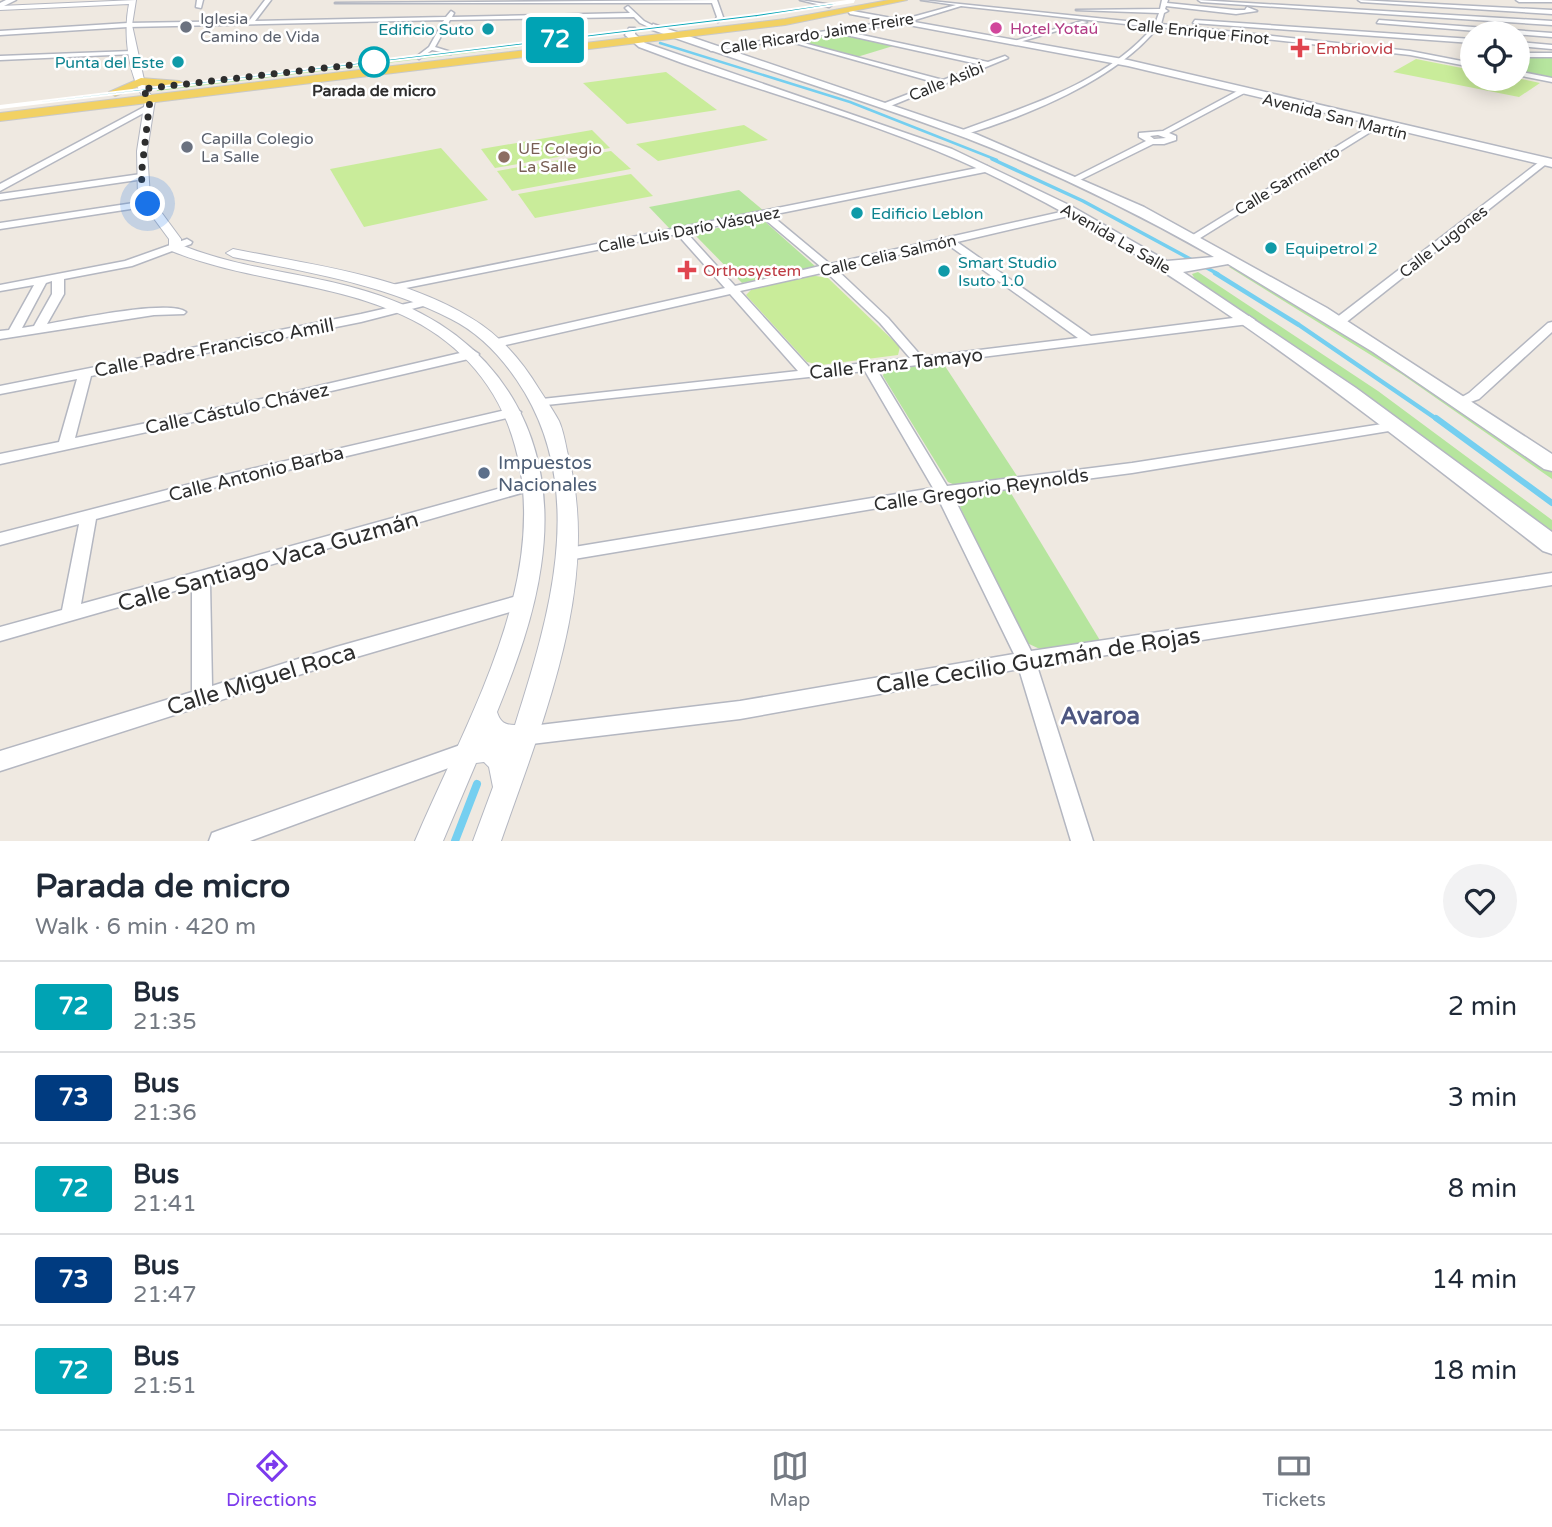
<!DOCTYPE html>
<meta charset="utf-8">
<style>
:root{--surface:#fff;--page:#f2f2f3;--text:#1f2937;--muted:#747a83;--line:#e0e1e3;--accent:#7c3aed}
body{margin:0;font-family:"Varela Round",sans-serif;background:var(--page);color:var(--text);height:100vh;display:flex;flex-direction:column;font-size:26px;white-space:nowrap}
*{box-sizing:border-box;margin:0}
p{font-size:23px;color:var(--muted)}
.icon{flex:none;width:38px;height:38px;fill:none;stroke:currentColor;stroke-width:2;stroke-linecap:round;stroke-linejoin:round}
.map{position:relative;height:841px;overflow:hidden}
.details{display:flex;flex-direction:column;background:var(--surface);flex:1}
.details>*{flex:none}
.badge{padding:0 14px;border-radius:5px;font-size:24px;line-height:46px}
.buttons{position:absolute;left:1460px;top:21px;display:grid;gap:14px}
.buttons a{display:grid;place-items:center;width:70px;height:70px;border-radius:50%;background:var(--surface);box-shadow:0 4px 18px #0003;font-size:35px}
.you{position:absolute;width:35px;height:35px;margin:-18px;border:5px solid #fff;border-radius:50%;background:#1a73e8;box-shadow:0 0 0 10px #1a73e833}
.map>.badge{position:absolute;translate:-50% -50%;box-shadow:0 0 0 4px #fff}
.round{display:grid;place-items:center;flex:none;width:74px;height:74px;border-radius:37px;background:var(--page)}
.head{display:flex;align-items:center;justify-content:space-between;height:119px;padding:0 35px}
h1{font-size:33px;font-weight:700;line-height:52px}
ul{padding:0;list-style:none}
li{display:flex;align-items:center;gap:21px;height:91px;padding:0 35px;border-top:2px solid var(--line)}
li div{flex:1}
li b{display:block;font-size:26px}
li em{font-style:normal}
li .badge{min-width:77px;font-weight:700;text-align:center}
.tabs{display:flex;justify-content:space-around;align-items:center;height:98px;border-top:2px solid var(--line);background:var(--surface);font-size:19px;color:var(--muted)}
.tabs a{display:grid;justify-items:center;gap:4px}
.tabs .active{color:var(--accent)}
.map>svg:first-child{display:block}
</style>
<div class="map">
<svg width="1552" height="841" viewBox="0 0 1552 841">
<rect width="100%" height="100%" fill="#efe9e1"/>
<!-- green -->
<g fill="#b6e59e">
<path d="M839 34 845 35 893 46 857 57 798 41Z"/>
<path d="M576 40 157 91 156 88Z"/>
<path d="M1517 57H1552V78L1517 72Z"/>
<path d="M739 190 764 211 670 229 649 207Z"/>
<path d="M762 219 816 267 742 283 693 233Z"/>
<path d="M1229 267H1237L1326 320 1552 471V479L1403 375Z"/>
<path d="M1198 272 1378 391 1552 520V534L1352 384 1195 279 1192 274Z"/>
<path d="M943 363 1017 476 955 485 948 482 883 376 884 372 890 369Z"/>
<path d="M1009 490 1101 642 1044 651 1027 643 960 507 965 497Z"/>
</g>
<!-- pitch -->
<g fill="#c9ec9a">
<path d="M1416 59 1472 70V79L1517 78 1540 83 1519 97 1393 72Z"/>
<path d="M666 72 717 110 627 124 583 83Z"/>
<path d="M744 125 768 140 658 161 636 144Z"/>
<path d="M592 130 610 148 495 168 481 149Z"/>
<path d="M441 148 488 200 364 227 330 169Z"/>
<path d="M611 151 631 169 512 191 497 171Z"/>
<path d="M631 174 653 196 535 218 518 194Z"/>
<path d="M810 275 828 278 900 347 898 355 821 365 807 362 746 295 751 290Z"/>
</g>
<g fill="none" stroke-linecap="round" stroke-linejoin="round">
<!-- stream-far4 -->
<path stroke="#75cff0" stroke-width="2.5" d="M660 43 850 102 997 160"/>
<!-- stream-far3 -->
<path stroke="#75cff0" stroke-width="3.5" d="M992 159 1083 201 1218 274"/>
<!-- stream-far2 -->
<path stroke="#75cff0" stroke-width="4.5" d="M1215 273 1299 325 1438 420"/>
<!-- stream-far1 -->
<path stroke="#75cff0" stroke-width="6" d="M1436 418 1552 503"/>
<!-- stream -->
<path stroke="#75cff0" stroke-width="8" d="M455 841 477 784"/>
<!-- minor casing -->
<g stroke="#b4b7c1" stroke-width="3">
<g id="minor">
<path d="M197 0H203L201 8 196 7Z"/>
<path d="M265 0H271L255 21 446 17 451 11 454 13 452 17 630 13 625 8 628 6 644 21 656 27 653 29 640 23 634 17 450 20 435 47 451 52V54L432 50 419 59 416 57 429 47 444 20 128 27 0 35V31L128 23 249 21Z"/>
<path d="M717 0 723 17 718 22 715 20 717 17 712 3H335Z"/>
<path d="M800 0 832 5 829 7Z"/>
<path d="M921 0 1155 24 1159 13 1076 10 1160 9 1162 0H1168L1167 3 1236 10H1245L1247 7 1257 11 1236 14 1166 6 1165 9 1168 11 1164 13 1161 24 1410 51 1472 63V67L1410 55 1158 27C1116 80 1027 116 963 135L959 133 960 131C1027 106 1106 83 1153 27L961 6 905 23 711 51 708 49 905 19 956 5Z"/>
<path d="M1198 0 1552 21V25L1201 2Z"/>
<path d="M1358 0 1552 10V14L1361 2Z"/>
<path d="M1516 0H1552V2H1519Z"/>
<path d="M1195 20 1472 39V43L1193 23Z"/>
<path d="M1379 20 1552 33V37L1377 23Z"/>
<path d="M1082 21 1087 22 1016 43 1011 42Z"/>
<path d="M848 32 988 62 1005 56 1008 58 888 107 884 105 885 103 937 83 791 42 796 41 943 80 982 65 846 35Z"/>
<path d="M1517 42 1552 45V49L1517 46Z"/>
<path d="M132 51 134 54 0 60V56Z"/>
<rect x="1517" y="53" width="35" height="4"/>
<path d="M1517 71 1552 78V82L1517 75Z"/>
<path d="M1243 88 1250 90 1169 133 1176 136V140L1164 144H1153L1078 181 1071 179 1146 141 1139 137V133L1163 131ZM1158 135 1166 138 1154 139 1150 136Z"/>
<path d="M144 107 151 109 0 191V184Z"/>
<path d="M1378 121 1385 123 1197 240 1188 238Z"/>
<path d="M1543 159 1550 161 1344 324H1336V318Z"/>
<path d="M987 166 991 169 990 171 771 215 830 264 1074 209 1079 212 1077 214 957 242 1091 336 1249 316 1255 320 1249 324 877 370 947 486 1132 463 1395 422 1402 426 1395 430 1132 473 953 496 1031 651 1552 573V585L1037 666 1093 841H1071L1019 669 740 719 523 745 516 742 513 736 516 730 523 727 740 701 1014 654 938 498 568 560 562 558 560 554 562 550 568 548 933 488 865 371 537 406 535 403 542 399 798 371 730 294 497 347 491 343 497 339 725 288 677 234 391 291 385 288 387 286ZM762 217 820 266 735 286 686 232ZM947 244 1078 338 922 357 888 318 836 269ZM826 272 880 323 910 358 811 369 740 291Z"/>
<path d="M141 174 145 177 144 179 0 200V194Z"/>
<path d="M147 201 152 204 150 206 0 229V223Z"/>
<path d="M187 239 192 242 191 244 132 266 64 279V294L47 324C72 320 169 299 186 312L184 314 154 315 0 339V331L9 330 34 285 0 291V285L125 261ZM52 281V294L34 326 22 328 46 283Z"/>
<path d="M427 299 431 300V304L361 322 91 376 75 438 271 397 473 350 479 354 477 357 271 405 0 464V454L59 442 77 379 0 394V386L361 314Z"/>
<path d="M1552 322V332L1479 399 1462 405 1457 404 1455 401 1469 393 1548 323Z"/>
<path d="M514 408 521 412 519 415 225 485 96 519 81 604 534 479 539 480 542 484 539 488 210 582 212 686 336 647 524 594 530 596 533 601 530 606 336 663 0 771V751L192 692V586L0 641V627L62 610 79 524 0 545V533L225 475Z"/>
<path d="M466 743 473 745 476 752 473 759 250 841H209L212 833 220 830Z"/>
</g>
</g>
<!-- tertiary casing -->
<g stroke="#b4b7c1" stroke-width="2">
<path id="tertiary" d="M136 0 132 25 146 89 155 100 147 151 150 197 181 239V245C245 271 315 273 381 296 501 338 560 439 541 566 534 616 516 665 497 712 500 722 505 725 515 725 549 618 586 497 525 393 507 363 483 335 451 319 383 284 307 272 233 257L226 253 233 249C312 265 401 275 471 318 500 335 522 361 539 389 546 400 553 410 559 421 563 430 565 441 567 451 603 580 543 720 501 841H473L493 787 489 767 484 762 476 763 443 841H415C468 715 563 563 507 422 486 370 445 332 393 311 321 281 242 280 169 250V239L138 197 137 151 145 100C128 76 123 33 129 4L0 10V6Z"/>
</g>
<!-- secondary casing -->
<g stroke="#b4b7c1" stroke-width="3">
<g id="secondary">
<path d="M6 0H16L0 8V3Z"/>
<path d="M847 10 1128 60 1552 159V167L1128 66 850 14Z"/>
<path d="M653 24 976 134 1144 207 1327 308 1552 454V471L1544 469 1373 352 1228 264 1183 272 1356 388 1552 532V554L1543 551C1366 414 1188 269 985 172 888 126 783 98 682 63L639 47 625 35 629 28H635V34L645 43 952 149 1071 206 1167 261 1214 257C1135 212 1051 171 966 138 861 99 755 67 650 29Z"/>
</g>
</g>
<!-- primary casing -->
<g stroke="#c9c9c9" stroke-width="2">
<g id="primary">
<path d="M889 0H907L785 25 0 121V113L785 19Z"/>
<path d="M141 78 179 81 185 84 179 87 142 85 115 96 109 92Z"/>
</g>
</g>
<!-- minor -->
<use href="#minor" fill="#fff" fill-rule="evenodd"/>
<!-- tertiary -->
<use href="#tertiary" fill="#fff" fill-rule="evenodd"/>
<!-- secondary -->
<use href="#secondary" fill="#fff" fill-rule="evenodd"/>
<!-- primary -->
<use href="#primary" fill="#f2d163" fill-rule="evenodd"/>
</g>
<!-- line -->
<path fill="#00a3b4" stroke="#fff" stroke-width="2" d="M853 2 757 17 0 108V106L757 14 854 0Z"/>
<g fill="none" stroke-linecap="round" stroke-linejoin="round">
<!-- walk -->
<path stroke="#2e2e2e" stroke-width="7" stroke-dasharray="0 12.6" d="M148 204 141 177 150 100 142 89 377 62H374"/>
</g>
<!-- markers -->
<g fill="#6b7280" stroke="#fff" stroke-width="2.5">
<circle cx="186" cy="27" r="7"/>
<circle cx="187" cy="147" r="7"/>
</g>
<circle fill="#d1479c" stroke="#fff" stroke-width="2.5" cx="996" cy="28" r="7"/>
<g fill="#0f9aa8" stroke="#fff" stroke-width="2.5">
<circle cx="488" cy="29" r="7"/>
<circle cx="178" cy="62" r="7"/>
<circle cx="857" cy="213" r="7"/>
<circle cx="1271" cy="248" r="7"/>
<circle cx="944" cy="271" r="7"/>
</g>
<g fill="#e0444e" stroke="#fff" stroke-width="2.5">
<path d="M1296.5 37.5h7v7h7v7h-7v7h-7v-7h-7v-7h7z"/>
<path d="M683.5 259.5h7v7h7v7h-7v7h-7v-7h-7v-7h7z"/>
</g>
<circle fill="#fff" stroke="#00a3b4" stroke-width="3.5" cx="374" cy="62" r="14"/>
<circle fill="#8d6e63" stroke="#fff" stroke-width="2.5" cx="504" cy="157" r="7"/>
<circle fill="#5c6f8a" stroke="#fff" stroke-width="2.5" cx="484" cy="473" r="7"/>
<g text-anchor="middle" stroke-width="5" stroke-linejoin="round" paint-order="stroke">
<!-- far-worship labels -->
<g font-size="16" fill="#5b616d" stroke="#fff" text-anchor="start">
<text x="200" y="24">Iglesia<tspan x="200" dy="18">Camino de Vida</tspan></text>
<text x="201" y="144">Capilla Colegio<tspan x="201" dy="18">La Salle</tspan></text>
</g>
<!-- far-hotel labels -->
<g font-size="16" fill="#b23c85" stroke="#fff" text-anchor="start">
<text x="1010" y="34">Hotel Yotaú</text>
</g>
<!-- far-culture labels -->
<g font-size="16" fill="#0d838f" stroke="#fff" text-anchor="start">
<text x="474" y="35" text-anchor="end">Edificio Suto</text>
<text x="164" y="68" text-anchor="end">Punta del Este</text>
<text x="871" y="219">Edificio Leblon</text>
<text x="1285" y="254">Equipetrol 2</text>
<text x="958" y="268">Smart Studio<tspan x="958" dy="18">Isuto 1.0</tspan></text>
</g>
<!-- far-street labels -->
<g font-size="16" fill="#2e2e2e" stroke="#fff">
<text transform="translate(1198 31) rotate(6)" y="6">Calle Enrique Finot</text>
<text transform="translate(817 33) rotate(-9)" y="6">Calle Ricardo Jaime Freire</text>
<text transform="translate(946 81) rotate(-22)" y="6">Calle Asibi</text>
<text transform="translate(1335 116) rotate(14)" y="6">Avenida San Martín</text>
<text transform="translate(1287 180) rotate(-31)" y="6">Calle Sarmiento</text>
<text transform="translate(689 229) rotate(-11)" y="6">Calle Luis Darío Vásquez</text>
<text transform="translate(1116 238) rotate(30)" y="6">Avenida La Salle</text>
<text transform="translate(1443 241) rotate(-38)" y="6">Calle Lugones</text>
<text transform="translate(888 255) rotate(-13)" y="6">Calle Celia Salmón</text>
</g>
<!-- far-health labels -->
<g font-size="16" fill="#be3a42" stroke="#fff" text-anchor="start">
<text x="1316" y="54">Embriovid</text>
<text x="703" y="276">Orthosystem</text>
</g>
<!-- far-stop labels -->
<g font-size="16" font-weight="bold" fill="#2e2e2e" stroke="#fff">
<text x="374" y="96">Parada de micro</text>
</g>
<!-- far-education labels -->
<g font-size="16" fill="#785e54" stroke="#fff" text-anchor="start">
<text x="518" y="154">UE Colegio<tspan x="518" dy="18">La Salle</tspan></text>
</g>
<!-- street labels -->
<g font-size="19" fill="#2e2e2e" stroke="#fff">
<text transform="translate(214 347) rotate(-11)" y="7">Calle Padre Francisco Amill</text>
<text transform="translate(896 363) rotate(-6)" y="7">Calle Franz Tamayo</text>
<text transform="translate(237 408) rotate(-12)" y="7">Calle Cástulo Chávez</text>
<text transform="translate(256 473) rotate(-14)" y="7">Calle Antonio Barba</text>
<text transform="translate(981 489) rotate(-8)" y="7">Calle Gregorio Reynolds</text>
</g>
<!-- service labels -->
<g font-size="19" fill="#4e5e75" stroke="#fff" text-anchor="start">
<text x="498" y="469">Impuestos<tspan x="498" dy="22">Nacionales</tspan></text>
</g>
<!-- near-street labels -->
<g font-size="23" fill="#2e2e2e" stroke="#fff">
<text transform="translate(268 561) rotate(-16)" y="8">Calle Santiago Vaca Guzmán</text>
<text transform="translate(1038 660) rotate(-9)" y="8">Calle Cecilio Guzmán de Rojas</text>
<text transform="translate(261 679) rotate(-17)" y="8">Calle Miguel Roca</text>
</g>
<!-- near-neighbourhood labels -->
<g font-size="24" font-weight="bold" fill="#4d5680" stroke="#fff">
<text x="1100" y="724">Avaroa</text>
</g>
</g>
</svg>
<div class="buttons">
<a><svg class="icon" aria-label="locate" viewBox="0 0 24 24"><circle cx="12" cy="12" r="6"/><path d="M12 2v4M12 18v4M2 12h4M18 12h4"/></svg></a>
</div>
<div class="you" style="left:148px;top:204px"></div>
<b class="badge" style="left:555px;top:40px;background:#00a3b4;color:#fff">72</b>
</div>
<section class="details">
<div class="head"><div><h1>Parada de micro</h1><p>Walk · 6 min · 420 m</p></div><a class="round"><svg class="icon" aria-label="heart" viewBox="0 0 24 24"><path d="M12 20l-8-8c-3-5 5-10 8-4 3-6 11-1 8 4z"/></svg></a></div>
<ul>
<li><span class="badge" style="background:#00a3b4;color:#fff">72</span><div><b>Bus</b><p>21:35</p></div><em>2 min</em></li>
<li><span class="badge" style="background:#003b80;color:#fff">73</span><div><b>Bus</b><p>21:36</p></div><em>3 min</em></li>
<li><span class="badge" style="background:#00a3b4;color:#fff">72</span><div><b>Bus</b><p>21:41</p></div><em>8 min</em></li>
<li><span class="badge" style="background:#003b80;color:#fff">73</span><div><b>Bus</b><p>21:47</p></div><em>14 min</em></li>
<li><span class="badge" style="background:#00a3b4;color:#fff">72</span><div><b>Bus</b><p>21:51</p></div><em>18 min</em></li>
</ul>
</section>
<nav class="tabs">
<a class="active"><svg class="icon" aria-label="directions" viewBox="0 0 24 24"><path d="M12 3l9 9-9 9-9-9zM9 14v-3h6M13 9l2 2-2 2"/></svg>Directions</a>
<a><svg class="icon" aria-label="map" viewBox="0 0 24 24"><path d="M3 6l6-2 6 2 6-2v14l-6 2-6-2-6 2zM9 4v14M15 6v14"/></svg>Map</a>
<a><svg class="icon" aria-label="tickets" viewBox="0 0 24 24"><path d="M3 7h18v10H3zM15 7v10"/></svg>Tickets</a>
</nav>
